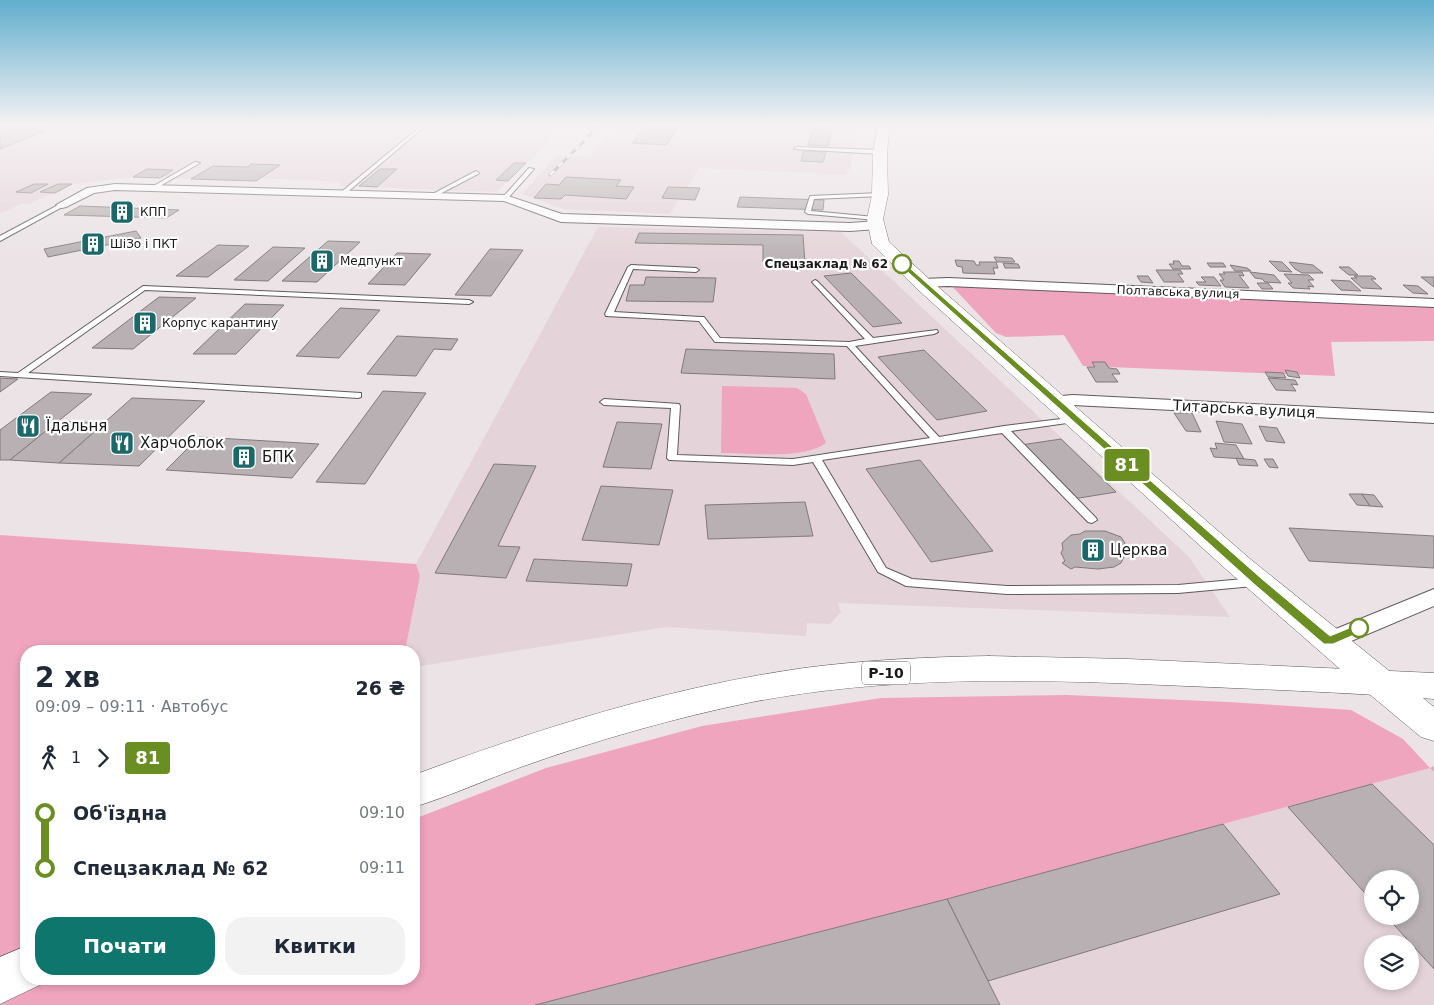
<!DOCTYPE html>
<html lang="uk">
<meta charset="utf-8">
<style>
:root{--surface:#fff;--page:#f2f2f3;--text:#1f2937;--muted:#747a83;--accent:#0f766e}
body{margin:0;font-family:"DejaVu Sans",sans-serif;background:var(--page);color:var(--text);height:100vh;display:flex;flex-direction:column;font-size:19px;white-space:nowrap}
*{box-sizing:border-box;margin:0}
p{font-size:16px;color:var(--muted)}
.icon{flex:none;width:28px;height:28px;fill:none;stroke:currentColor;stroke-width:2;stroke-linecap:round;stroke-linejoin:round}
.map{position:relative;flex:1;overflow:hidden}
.details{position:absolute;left:20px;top:645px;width:400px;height:340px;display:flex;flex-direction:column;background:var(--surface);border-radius:20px;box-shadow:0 2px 8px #0003}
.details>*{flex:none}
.badge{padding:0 10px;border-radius:4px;font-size:18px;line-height:32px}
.buttons{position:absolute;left:1364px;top:870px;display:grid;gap:10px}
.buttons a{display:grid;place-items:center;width:55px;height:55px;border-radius:50%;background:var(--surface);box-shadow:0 2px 8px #0003;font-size:25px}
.map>.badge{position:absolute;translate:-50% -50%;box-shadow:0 0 0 2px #fff}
.legs{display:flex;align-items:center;gap:8px;height:55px;padding:0 15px;font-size:16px}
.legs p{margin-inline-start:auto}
.overview{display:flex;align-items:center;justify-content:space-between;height:85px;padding:0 15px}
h1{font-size:28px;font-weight:800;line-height:38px}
.button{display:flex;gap:10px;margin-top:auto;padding:10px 15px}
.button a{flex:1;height:58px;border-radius:20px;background:var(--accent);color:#fff;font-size:20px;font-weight:800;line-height:58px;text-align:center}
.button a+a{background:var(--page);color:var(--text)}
ul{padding:0 15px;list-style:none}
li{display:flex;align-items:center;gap:18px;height:55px;font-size:19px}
li i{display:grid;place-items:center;width:8px;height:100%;margin:0 6px;background:currentColor}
li i::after{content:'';width:12px;height:12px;margin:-6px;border:4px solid;border-radius:50%;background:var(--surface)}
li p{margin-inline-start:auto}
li:first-child i{background:linear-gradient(#0000 50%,currentColor 0)}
li:last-child i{background:linear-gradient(currentColor 50%,#0000 0)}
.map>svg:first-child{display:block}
</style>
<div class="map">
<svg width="1434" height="1005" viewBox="0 0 1434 1005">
<rect width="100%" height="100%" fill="#ebe3e5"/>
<!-- built -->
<g fill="#e4d3d8" fill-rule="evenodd">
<path d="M0 126H564L497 192 339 186 343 182 260 178 256 181 133 177 72 184 30 204H20L4 212H0Z"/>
<path d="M616 126H857L851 167 845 175 699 168 670 214 564 209 522 194 557 155 589 157Z"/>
<path d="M598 227 841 232 1189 557 1230 617 838 603 841 612 830 624 807 623 806 636 666 627 414 667V651H405L420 577 416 564Z"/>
<path d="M1430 768 1434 772V1005H535L947 899ZM1372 879H1410V916H1372ZM1372 944H1410V981H1372Z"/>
</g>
<!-- green -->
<g fill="#f0a5be">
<path d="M948 282 1434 303V341L1331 342 1335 376 1083 366 1064 335 1006 337 996 333Z"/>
<path d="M722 386 797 388 806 394 826 443C802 460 751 453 721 453Z"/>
<path d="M0 535 416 564 420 576 405 651H26V979H414V819L546 768 702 726 881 698 1067 695 1228 702 1351 710 1403 739 1430 768 1434 766V772L1430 768 947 899 535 1005H0Z"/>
</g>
<!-- building -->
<g fill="#b8b0b2" stroke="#81797b">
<path d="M0 126 53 128 0 149Z"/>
<path d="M647 126H680L666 145 632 143Z"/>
<path d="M814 126H833L828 146 808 145Z"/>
<path d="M804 151 826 152 823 162 801 161Z"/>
<path d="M514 163H526L508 181 496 180Z"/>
<path d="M251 164 280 165 256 181 191 179 213 166 248 167Z"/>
<path d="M147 169 173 170 160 178 133 177Z"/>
<path d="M380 169H397L377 187 359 186Z"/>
<path d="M566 177 621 180 616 186 634 187 626 199 565 195 561 199 534 198 546 184 559 185Z"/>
<path d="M34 184H48L31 193 16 192Z"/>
<path d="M58 184H72L55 193 40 192Z"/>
<path d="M668 187 700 188 695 200 662 198Z"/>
<path d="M740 197 824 200 823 210 737 207Z"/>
<path d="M80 206 179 210 166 218 64 215Z"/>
<path d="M136 231 141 238 48 257 44 249Z"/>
<path d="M639 233 803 235 805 263 763 262V245L635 243Z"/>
<path d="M328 241 360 242 317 282 282 281Z"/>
<path d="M218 245 249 246 208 277 176 276Z"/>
<path d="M273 247 305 248 268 281 234 280Z"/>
<path d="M490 249 523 250 491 296 455 295Z"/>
<path d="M397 253 431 254 405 285 368 284Z"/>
<path d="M994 257 1012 258 1015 262H997Z"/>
<path d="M955 260 974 261 976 265H980L979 262H996L998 268H993L995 274 963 273 962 267 957 266Z"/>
<path d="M1173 261H1179L1182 266H1189L1191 269H1173L1169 264H1174Z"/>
<path d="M1269 261 1282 262 1292 272 1279 271Z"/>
<path d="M1289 262 1313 265 1323 273H1302L1295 269Z"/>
<path d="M1003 263 1018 264 1020 268H1005Z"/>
<path d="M1207 263H1223L1226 267H1210Z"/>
<path d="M1230 265 1247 268 1251 271H1235Z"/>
<path d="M1339 267H1349L1358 275H1349Z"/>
<path d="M1156 270H1180L1183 274H1178L1184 282H1164Z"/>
<path d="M1223 272H1242L1244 276 1239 275 1249 288 1225 287 1220 280H1224L1219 274H1225Z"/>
<path d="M1250 272 1274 275 1281 283 1265 282 1262 279 1255 278Z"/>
<path d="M851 273 902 323 873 327 824 276Z"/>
<path d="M1284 274 1309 275 1314 280H1308L1314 287 1308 286 1310 289 1293 288 1288 283H1292Z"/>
<path d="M1137 276H1148L1153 283 1141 282Z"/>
<path d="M1354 276H1372L1376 279H1371L1382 289 1362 288 1351 278H1357Z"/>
<path d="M646 277 716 278 713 302 626 301 630 285H644Z"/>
<path d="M1201 277H1214L1221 286 1199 285 1196 282H1206Z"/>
<path d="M1421 277H1434V287Z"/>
<path d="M1331 280 1350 281 1361 291 1341 290Z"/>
<path d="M1257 283H1268L1273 289H1262Z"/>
<path d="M1403 285 1418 286 1428 294 1413 293Z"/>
<path d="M159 297 196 298 133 349 92 348Z"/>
<path d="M245 304 284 305 236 354H193Z"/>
<path d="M340 308 380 310 339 358 296 356Z"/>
<path d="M397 336 458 339 451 350 434 349 416 376 367 374Z"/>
<path d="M686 349 834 354 835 379 681 373Z"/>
<path d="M924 350 987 411 937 420 878 357Z"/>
<path d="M1092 362H1105L1109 368 1117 369 1120 374H1112L1118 382H1096L1087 367H1095Z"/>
<path d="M1285 370 1297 372 1300 378 1288 376Z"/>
<path d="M1265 372 1283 373 1286 378 1268 377Z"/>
<path d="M0 378 18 379 0 392Z"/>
<path d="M1268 378 1295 380 1298 385 1291 384 1296 391 1276 390Z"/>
<path d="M383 391 426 393 365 484 316 482Z"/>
<path d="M51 392 92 394 10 460H0V430Z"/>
<path d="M132 398 205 401 139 466 59 463Z"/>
<path d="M1174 413H1192L1201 432 1186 431Z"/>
<path d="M58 421 104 423 59 463 10 460Z"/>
<path d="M1216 421 1242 424 1252 444 1224 442Z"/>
<path d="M617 422 662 424 651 469 603 467Z"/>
<path d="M1259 426 1277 428 1285 443 1266 441Z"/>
<path d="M199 437 319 444 292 478 166 470Z"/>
<path d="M1061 439 1116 492 1073 499 1021 445Z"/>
<path d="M1215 443 1236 445 1244 459 1214 457 1210 448 1217 449Z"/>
<path d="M1236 458 1255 460 1258 466 1239 465Z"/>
<path d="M1264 459H1273L1278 468 1269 467Z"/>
<path d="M920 460 993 551 931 562 866 469Z"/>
<path d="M494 464 536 466 498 546 520 547 506 578 435 573Z"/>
<path d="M601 486 673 490 659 545 582 540Z"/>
<path d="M1349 494H1362L1370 506 1357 505Z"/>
<path d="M1362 494 1374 495 1383 507 1370 506Z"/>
<path d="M805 502 813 536 708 539 705 505Z"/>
<path d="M1289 528 1434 536V568L1309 561Z"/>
<path d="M1085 531H1105L1121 537 1125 543 1123 549 1125 555 1121 563 1114 567 1098 569 1075 567 1071 569 1062 563 1065 561 1061 553 1063 549 1062 543 1071 535 1080 534Z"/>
<path d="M534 559 632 564 627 586 526 581Z"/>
<path d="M1372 784 1434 845V969L1386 916H1410V879H1372V901L1288 807Z"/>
<path d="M1223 824 1280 894 988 981 947 899Z"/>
<path d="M947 899 1000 1005H535Z"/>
</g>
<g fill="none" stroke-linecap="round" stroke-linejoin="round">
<!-- lane casing -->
<g stroke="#615a5c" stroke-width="2">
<g id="lane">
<path d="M421 126H425L344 195H340V193Z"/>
<path d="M796 147 880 150 883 152 880 154 794 149Z"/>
<path d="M195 162 200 163 155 189 150 188Z"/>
<path d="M529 168 534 169 507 199H503V197Z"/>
<path d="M476 171 479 173 478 174 434 197 429 196Z"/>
<path d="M880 193 882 194V196L814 199 811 211 875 217 878 219 877 220 808 214 805 212 810 196Z"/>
<path d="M62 203 65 205 64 206 0 241V236Z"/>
<path d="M631 265 696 268 699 270 696 272 633 269 614 312 701 317H704L720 338 849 342 865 339 813 283 812 282 815 280 817 281 873 338 937 330 938 332 934 334 855 346 939 437 1004 426 1077 417 1078 419 1074 422 1011 431 1096 518 1097 520 1092 523 1088 522 1002 433 822 460 886 568 912 579 1007 586 1178 585 1254 578 1258 579 1260 582 1258 585 1254 586 1178 593 1007 594 906 586 878 572 813 462 793 465 669 460 667 458 671 408 604 405 600 402 604 399 679 404 680 406 677 455 793 459 930 438 847 346 718 342H715L699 321 606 316 605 314 628 267Z"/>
<path d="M143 286 469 300 473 302 469 304 145 290 28 373 361 393V397L358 398 0 376V372L18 373Z"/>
</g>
</g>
<!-- street casing -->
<g stroke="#615a5c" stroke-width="2">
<g id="street">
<path d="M115 184 505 195 562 214 850 223 877 221 883 225 877 229 850 231 561 222 504 201 115 190 94 193 66 207 62 208 56 205 87 188Z"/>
<path d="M948 278 1434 299V307L948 286 922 287 915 283 922 279Z"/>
<path d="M1073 395 1434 413V423L1073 405H1049L1046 401 1049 397Z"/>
<path d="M1434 589V606L1337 647 1329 649 1321 647 1317 641 1321 635Z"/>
</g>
</g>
<!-- secondary casing -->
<g stroke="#615a5c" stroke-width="1">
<path id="secondary" d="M878 126H890L887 152 888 195 883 219 889 242 929 279 1249 558 1434 707V741L1421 737 1356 683 1228 571 915 287 872 244 867 219 872 195 873 152Z"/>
</g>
<!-- primary casing -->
<g stroke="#615a5c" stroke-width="1">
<g id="primary">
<path d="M989 656 1128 659 1434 673V699C1344 692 1253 689 1163 685 1026 679 888 676 752 702 674 718 597 740 521 767 485 780 450 796 414 807V775C540 728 670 687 804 668 865 660 927 657 989 656Z"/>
<path d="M26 946V979H44L42 984 0 1004V957Z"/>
</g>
</g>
<!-- lane -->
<use href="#lane" fill="#fff" fill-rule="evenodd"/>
<!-- street -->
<use href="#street" fill="#fff" fill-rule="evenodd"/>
<!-- secondary -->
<use href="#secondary" fill="#fff" fill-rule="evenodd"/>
<!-- primary -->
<use href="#primary" fill="#fff" fill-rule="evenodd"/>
<!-- rail casing -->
<g stroke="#8d8889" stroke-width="3">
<path id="rail" d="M550 175 599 126"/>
</g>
<!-- rail -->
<use href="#rail" stroke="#fff" stroke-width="2" stroke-dasharray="6" stroke-linecap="butt"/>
</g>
<!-- sky -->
<linearGradient id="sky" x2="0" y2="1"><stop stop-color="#61aece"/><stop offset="0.47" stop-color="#f6f2f3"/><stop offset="1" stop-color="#f6f2f3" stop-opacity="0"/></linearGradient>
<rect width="1434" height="266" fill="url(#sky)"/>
<!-- line-1 -->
<path fill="#6b8e23" stroke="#fff" d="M900 263H904L1262 579 1330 636 1359 624 1363 625 1365 628 1363 631 1333 644H1324L1254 584 900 265Z"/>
<!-- icons -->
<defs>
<g id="building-square" transform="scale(1.25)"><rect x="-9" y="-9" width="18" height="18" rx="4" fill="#1a6869" stroke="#fff"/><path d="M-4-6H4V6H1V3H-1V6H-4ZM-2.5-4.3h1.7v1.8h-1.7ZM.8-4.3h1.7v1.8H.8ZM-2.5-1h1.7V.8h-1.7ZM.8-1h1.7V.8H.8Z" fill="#fff"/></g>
<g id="restaurant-square" transform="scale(1.25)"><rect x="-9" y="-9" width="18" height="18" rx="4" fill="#1a6869" stroke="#fff"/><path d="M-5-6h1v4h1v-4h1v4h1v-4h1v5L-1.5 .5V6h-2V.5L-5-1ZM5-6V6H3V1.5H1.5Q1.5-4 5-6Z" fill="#fff"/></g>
</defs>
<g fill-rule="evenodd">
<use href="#building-square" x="122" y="212"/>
<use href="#building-square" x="93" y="244"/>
<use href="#building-square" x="322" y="261"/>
<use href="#building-square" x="145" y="323"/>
<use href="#restaurant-square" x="28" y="426"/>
<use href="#restaurant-square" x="122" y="443"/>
<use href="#building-square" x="244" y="457"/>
<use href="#building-square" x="1093" y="550"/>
</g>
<!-- markers -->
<g fill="#fff" stroke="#6b8e23" stroke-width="2.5">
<circle cx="902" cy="264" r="9"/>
<circle cx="1359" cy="628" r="9"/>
</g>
<g text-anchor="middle" stroke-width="4.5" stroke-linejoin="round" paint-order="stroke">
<!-- far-poi labels -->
<g font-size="12" fill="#1b1819" stroke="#fff" text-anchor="start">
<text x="140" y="216">КПП</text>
<text x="110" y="248">ШіЗо і ПКТ</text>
<text x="340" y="265">Медпункт</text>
<text x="162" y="327">Корпус карантину</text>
</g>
<!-- far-stop labels -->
<g font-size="12" font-weight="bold" fill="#1b1819" stroke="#fff" text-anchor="end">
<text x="888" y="268">Спецзаклад № 62</text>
</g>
<!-- far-street labels -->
<g font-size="12" fill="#1b1819" stroke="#fff">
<text transform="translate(1178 292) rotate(2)" y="4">Полтавська вулиця</text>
</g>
<!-- shield labels -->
<rect fill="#fff" stroke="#5f5d5e" stroke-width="1" x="862" y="661.5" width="48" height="23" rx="4"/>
<g font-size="14" font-weight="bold" fill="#1b1819">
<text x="886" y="678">Р-10</text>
</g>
<!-- street labels -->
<g font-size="15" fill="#1b1819" stroke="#fff">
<text transform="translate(1244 409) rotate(3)" y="5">Титарська вулиця</text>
</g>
<!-- poi labels -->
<g font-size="15" fill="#1b1819" stroke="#fff" text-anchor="start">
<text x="46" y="431">Їдальня</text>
<text x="140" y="448">Харчоблок</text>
<text x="262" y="462">БПК</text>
<text x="1110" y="555">Церква</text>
</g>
</g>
</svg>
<div class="buttons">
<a><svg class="icon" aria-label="locate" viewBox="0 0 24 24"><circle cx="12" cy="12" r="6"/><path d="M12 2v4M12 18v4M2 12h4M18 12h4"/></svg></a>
<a><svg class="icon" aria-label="layers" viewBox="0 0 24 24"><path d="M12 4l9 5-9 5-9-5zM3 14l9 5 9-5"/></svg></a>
</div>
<b class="badge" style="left:1127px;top:465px;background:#6b8e23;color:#fff">81</b>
<section class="details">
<div class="overview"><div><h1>2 хв</h1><p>09:09 – 09:11 · Автобус</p></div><b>26 ₴</b></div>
<div class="legs"><svg class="icon" aria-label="walk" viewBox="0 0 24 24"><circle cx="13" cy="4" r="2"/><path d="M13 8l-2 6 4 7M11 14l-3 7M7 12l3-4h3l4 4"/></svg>1<svg class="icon" aria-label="forward" viewBox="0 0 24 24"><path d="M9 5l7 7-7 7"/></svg><b class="badge" style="background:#6b8e23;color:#fff">81</b></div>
<ul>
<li><i style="color:#6b8e23"></i><b>Об'їздна</b><p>09:10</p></li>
<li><i style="color:#6b8e23"></i><b>Спецзаклад № 62</b><p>09:11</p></li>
</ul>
<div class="button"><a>Почати</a><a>Квитки</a></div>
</section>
</div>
